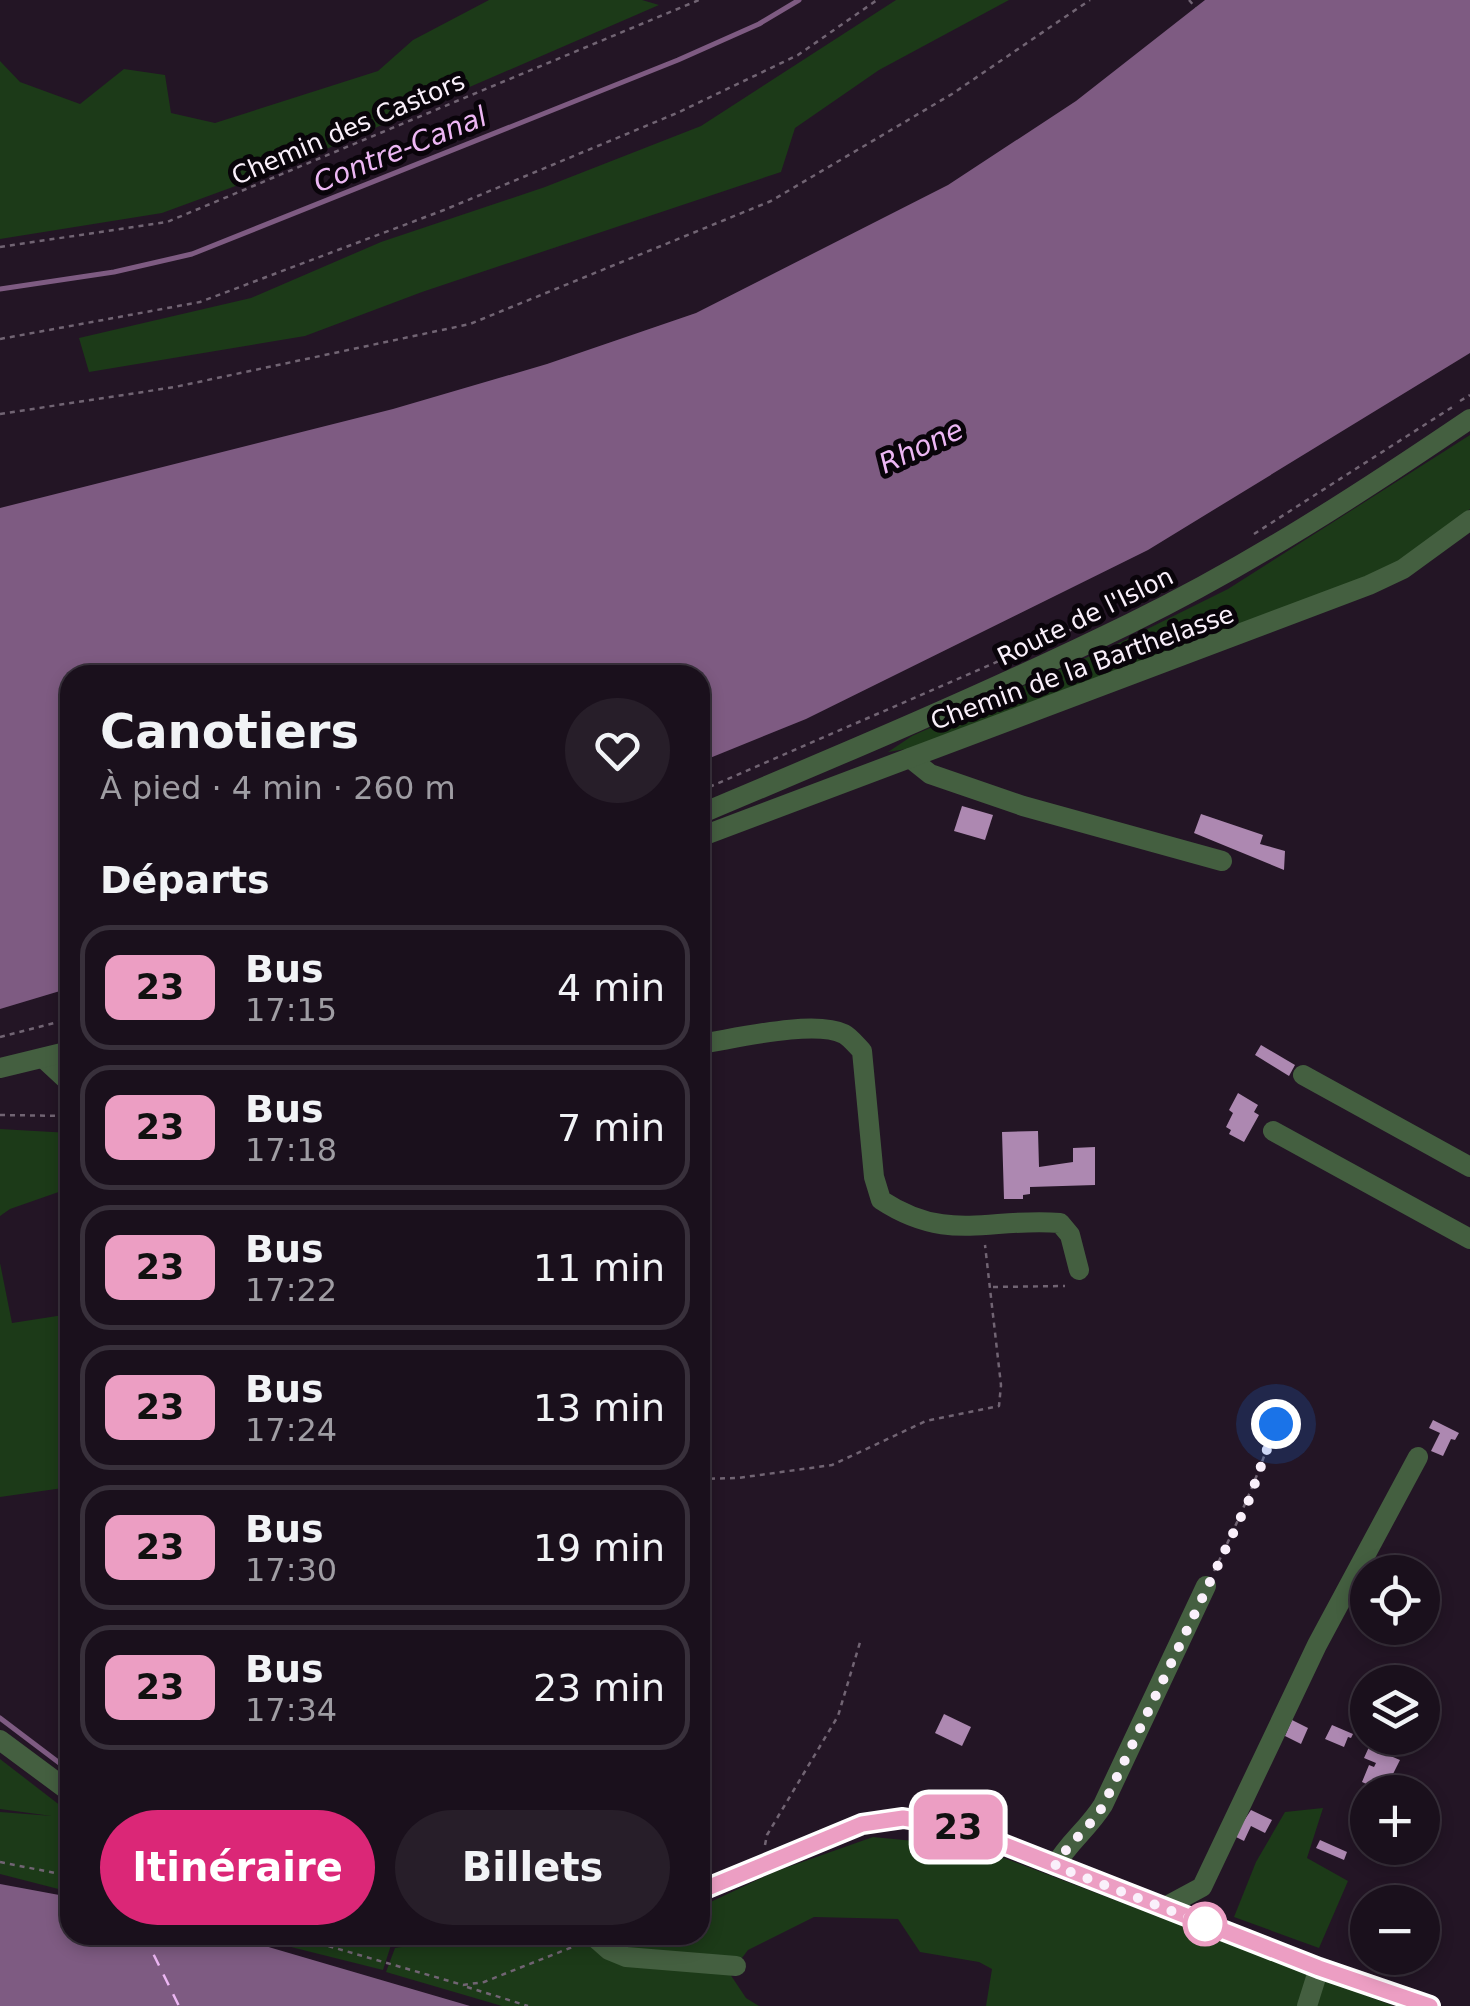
<!DOCTYPE html>
<html lang="fr">
<meta charset="utf-8">
<style>
:root{--surface:#1a101c;--page:#271e29;--text:#f1f3f6;--muted:#9f9da3;--line:#38303b;--accent:#db2777}
body{margin:0;font-family:"DejaVu Sans",sans-serif;background:var(--page);color:var(--text);height:100vh;display:flex;flex-direction:column;font-size:38px;white-space:nowrap}
*{box-sizing:border-box;margin:0}
p{font-size:32px;color:var(--muted)}
.icon{flex:none;width:55px;height:55px;fill:none;stroke:currentColor;stroke-width:2;stroke-linecap:round;stroke-linejoin:round}
.map{position:relative;flex:1;overflow:hidden}
.side{position:absolute;left:60px;top:665px;width:650px;height:1280px;display:flex;flex-direction:column;background:var(--surface);border-radius:30px;box-shadow:0 5px 15px #0003,0 0 0 2px var(--line)}
.side>*{flex:none}
.badge{padding:0 20px;border-radius:15px;font-size:35px;line-height:65px}
.buttons{position:absolute;left:1350px;top:1555px;display:grid;gap:20px}
.buttons a{display:grid;place-items:center;width:90px;height:90px;border-radius:50%;background:var(--surface);box-shadow:0 5px 15px #0003,0 0 0 2px var(--line);font-size:50px}
.you{position:absolute;width:50px;height:50px;margin:-25px;border:8px solid #fff;border-radius:50%;background:#1a73e8;box-shadow:0 0 0 15px #1a73e833}
.map>.badge{position:absolute;translate:-50% -50%;box-shadow:0 0 0 5px #fff}
h2{padding:0 40px;font-size:38px;line-height:90px}
.round{display:grid;place-items:center;flex:none;width:105px;height:105px;border-radius:52px;background:var(--page)}
.head{display:flex;align-items:center;justify-content:space-between;height:170px;padding:0 40px}
h1{font-size:48px;font-weight:800;line-height:75px}
.button{display:flex;gap:20px;margin-top:auto;padding:20px 40px}
.button a{flex:1;height:115px;border-radius:60px;background:var(--accent);color:#fff;font-size:40px;font-weight:800;line-height:115px;text-align:center}
.button a+a{background:var(--page);color:var(--text)}
ul{padding:0;list-style:none}
li{display:flex;align-items:center;gap:30px;height:125px;margin:0 20px 15px;padding:0 20px;border:5px solid var(--line);border-radius:30px}
li div{flex:1}
li b{display:block;font-size:38px}
li em{font-style:normal}
li .badge{min-width:110px;font-weight:700;text-align:center}
.map>svg:first-child{display:block}
</style>
<div class="map">
<svg width="1470" height="2006" viewBox="0 0 1470 2006">
<rect width="100%" height="100%" fill="#231525"/>
<!-- green -->
<g fill="#1c3a18">
<path d="M489 0H642L659 5 271 173 162 213 0 239V61L20 82 80 104 124 69 165 75 171 113 215 123 378 71 413 40Z"/>
<path d="M896 0H1009L879 70 795 128 781 172 422 292 305 336 89 372 79 338 251 298 381 242 545 187 701 126Z"/>
<path d="M1470 435V509L1397 567 919 747 888 752 912 736 1121 642 1228 589Z"/>
<path d="M0 1129 70 1133V1188L10 1209 0 1216Z"/>
<path d="M0 1263 12 1323 70 1314V1487L0 1497Z"/>
<path d="M0 1759 70 1813V1892L0 1874V1812L52 1816 0 1809Z"/>
<path d="M1323 1808 1307 1858 1348 1881 1319 1948 1234 1917 1256 1862 1285 1812Z"/>
<path d="M873 1837 975 1847 1394 2006H986L992 1969 979 1962 920 1952 898 1919 814 1917 748 1950 730 1974 746 1998 759 2006H502L386 1972 395 1948 479 1935H700V1907L774 1872Z"/>
<path d="M243 1935H360L392 1942 383 1970Z"/>
</g>
<!-- water -->
<g fill="#7e5b82">
<path d="M1205 0H1470V353L1148 550 806 719 700 762V675H70V988L0 1009V508L393 409 547 364 696 313 948 185 1076 101Z"/>
<path d="M0 1884 70 1897V1935H228L470 2006H0Z"/>
</g>
<g fill="none" stroke-linecap="round" stroke-linejoin="round">
<!-- stream -->
<g stroke="#7e5b82" stroke-width="5">
<path d="M0 289 114 272 192 254 678 60 759 24 799 0"/>
<path d="M0 1718 70 1771"/>
</g>
<!-- ferry -->
<path stroke="#edb7f4" stroke-width="2.5" stroke-dasharray="12 10" stroke-linecap="butt" d="M144 1935 179 2006"/>
</g>
<!-- building -->
<g fill="#ad88b1">
<path d="M962 806 993 815 985 840 954 831Z"/>
<path d="M1201 814 1263 835 1260 844 1285 851 1284 870 1194 833Z"/>
<path d="M1261 1045 1295 1065 1289 1076 1255 1055Z"/>
<path d="M1238 1093 1258 1105 1254 1112 1259 1115 1244 1142 1229 1134 1231 1130 1226 1127 1233 1113 1229 1110Z"/>
<path d="M1038 1131 1039 1167 1073 1162V1148L1095 1147V1185L1030 1187V1194L1023 1195V1199H1004L1002 1132Z"/>
<path d="M1433 1420 1459 1433 1455 1440 1451 1439 1443 1456 1431 1451 1440 1433 1429 1428Z"/>
<path d="M944 1714 971 1727 962 1746 935 1733Z"/>
<path d="M1292 1720 1308 1728 1301 1744 1285 1736Z"/>
<path d="M1332 1725 1353 1734 1351 1738 1348 1737 1344 1747 1325 1739Z"/>
<path d="M1369 1747 1400 1760 1384 1792 1362 1782 1369 1765 1374 1767 1376 1763 1364 1758Z"/>
<path d="M1251 1810 1272 1820 1265 1833 1251 1826 1244 1841 1234 1836Z"/>
<path d="M1320 1840 1347 1852 1344 1860 1316 1848Z"/>
</g>
<g fill="none" stroke-linecap="round" stroke-linejoin="round">
<!-- path -->
<g stroke="#716473" stroke-width="2.5" stroke-dasharray="5 5" stroke-linecap="butt">
<path d="M1189 0 1196 8"/>
<path d="M0 247 167 222 699 0"/>
<path d="M0 339 200 302 444 210 677 113 798 55 877 0"/>
<path d="M1460 401 1470 395"/>
<path d="M0 414 175 387 470 324 771 201 952 94 1090 0"/>
<path d="M1254 534 1454 406"/>
<path d="M700 791 1075 628"/>
<path d="M0 1037 70 1019"/>
<path d="M0 1115 70 1116"/>
<path d="M993 1287 1065 1286"/>
<path d="M700 1479 738 1478 832 1465 926 1421 999 1406 1001 1385 985 1245"/>
<path d="M1214 1571C1242 1514 1266 1458 1284 1396"/>
<path d="M765 1845 767 1835 838 1716 861 1639"/>
<path d="M0 1862 70 1876"/>
<path d="M66 1873 70 1856"/>
<path d="M290 1935 463 1985 484 1982 575 1946"/>
<path d="M467 1987 528 2006"/>
</g>
<!-- minor -->
<g stroke="#445f40" stroke-width="20">
<path d="M910 758 930 774 1023 806 1222 861"/>
<path d="M700 814C845 753 990 692 1131 623 1250 565 1361 493 1470 419"/>
<path d="M700 837 1369 585 1403 569 1470 520"/>
<path d="M700 1044C734 1039 814 1019 844 1034 850 1037 857 1046 862 1051L874 1177 881 1200C948 1244 989 1217 1060 1223L1070 1235 1079 1270"/>
<path d="M43 1058 70 1083"/>
<path d="M0 1068 70 1051"/>
<path d="M1303 1075 1470 1167"/>
<path d="M1273 1131 1470 1239"/>
<path d="M0 1740 70 1792"/>
<path d="M1055 1866C1068 1843 1088 1829 1103 1805L1206 1586"/>
<path d="M700 1891 862 1824 903 1818 959 1827 1319 1968 1429 2006"/>
<path d="M1163 1908 1202 1887 1317 1645 1418 1457"/>
<path d="M592 1935 609 1950 626 1957 736 1966"/>
<path d="M1307 2006 1319 1968"/>
</g>
</g>
<g fill="none" stroke-linecap="round" stroke-linejoin="round">
<!-- line casing -->
<g stroke="#fff" stroke-width="22">
<path id="line" d="M700 1891 862 1824 903 1818 959 1827 1319 1968 1430 2006"/>
</g>
<!-- line -->
<use href="#line" stroke="#ec9ec3" stroke-width="15"/>
<!-- walk -->
<path stroke="#faf0fb" stroke-width="10" stroke-dasharray="0 18" d="M1205 1924 1055 1866C1068 1843 1089 1829 1103 1806L1249 1500 1276 1424"/>
</g>
<!-- markers -->
<circle fill="#fff" stroke="#ec9ec3" stroke-width="5" cx="1205" cy="1924" r="20"/>
<g text-anchor="middle" stroke-width="10" stroke-linejoin="round" paint-order="stroke">
<!-- street labels -->
<g font-size="25" fill="#faf0fb" stroke="#09040a">
<text transform="translate(348 128) rotate(-23)" y="9">Chemin des Castors</text>
<text transform="translate(1085 616) rotate(-26)" y="9">Route de l'Islon</text>
<text transform="translate(1082 667) rotate(-20)" y="9">Chemin de la Barthelasse</text>
</g>
<!-- water labels -->
<g font-size="28" font-style="italic" fill="#edb7f4" stroke="#09040a">
<text transform="translate(400 149) rotate(-22)" y="10">Contre-Canal</text>
<text transform="translate(921 446) rotate(-25)" y="10">Rhone</text>
</g>
</g>
</svg>
<div class="buttons">
<a><svg class="icon" aria-label="locate" viewBox="0 0 24 24"><circle cx="12" cy="12" r="6"/><path d="M12 2v4M12 18v4M2 12h4M18 12h4"/></svg></a>
<a><svg class="icon" aria-label="layers" viewBox="0 0 24 24"><path d="M12 4l9 5-9 5-9-5zM3 14l9 5 9-5"/></svg></a>
<a>+</a>
<a>−</a>
</div>
<div class="you" style="left:1276px;top:1424px"></div>
<b class="badge" style="left:958px;top:1827px;background:#ec9ec3;color:#111">23</b>
<section class="side">
<div class="head"><div><h1>Canotiers</h1><p>À pied · 4 min · 260 m</p></div><a class="round"><svg class="icon" aria-label="heart" viewBox="0 0 24 24"><path d="M12 20l-8-8c-3-5 5-10 8-4 3-6 11-1 8 4z"/></svg></a></div>
<h2>Départs</h2>
<ul>
<li><span class="badge" style="background:#ec9ec3;color:#111">23</span><div><b>Bus</b><p>17:15</p></div><em>4 min</em></li>
<li><span class="badge" style="background:#ec9ec3;color:#111">23</span><div><b>Bus</b><p>17:18</p></div><em>7 min</em></li>
<li><span class="badge" style="background:#ec9ec3;color:#111">23</span><div><b>Bus</b><p>17:22</p></div><em>11 min</em></li>
<li><span class="badge" style="background:#ec9ec3;color:#111">23</span><div><b>Bus</b><p>17:24</p></div><em>13 min</em></li>
<li><span class="badge" style="background:#ec9ec3;color:#111">23</span><div><b>Bus</b><p>17:30</p></div><em>19 min</em></li>
<li><span class="badge" style="background:#ec9ec3;color:#111">23</span><div><b>Bus</b><p>17:34</p></div><em>23 min</em></li>
</ul>
<div class="button"><a>Itinéraire</a><a>Billets</a></div>
</section>
</div>
